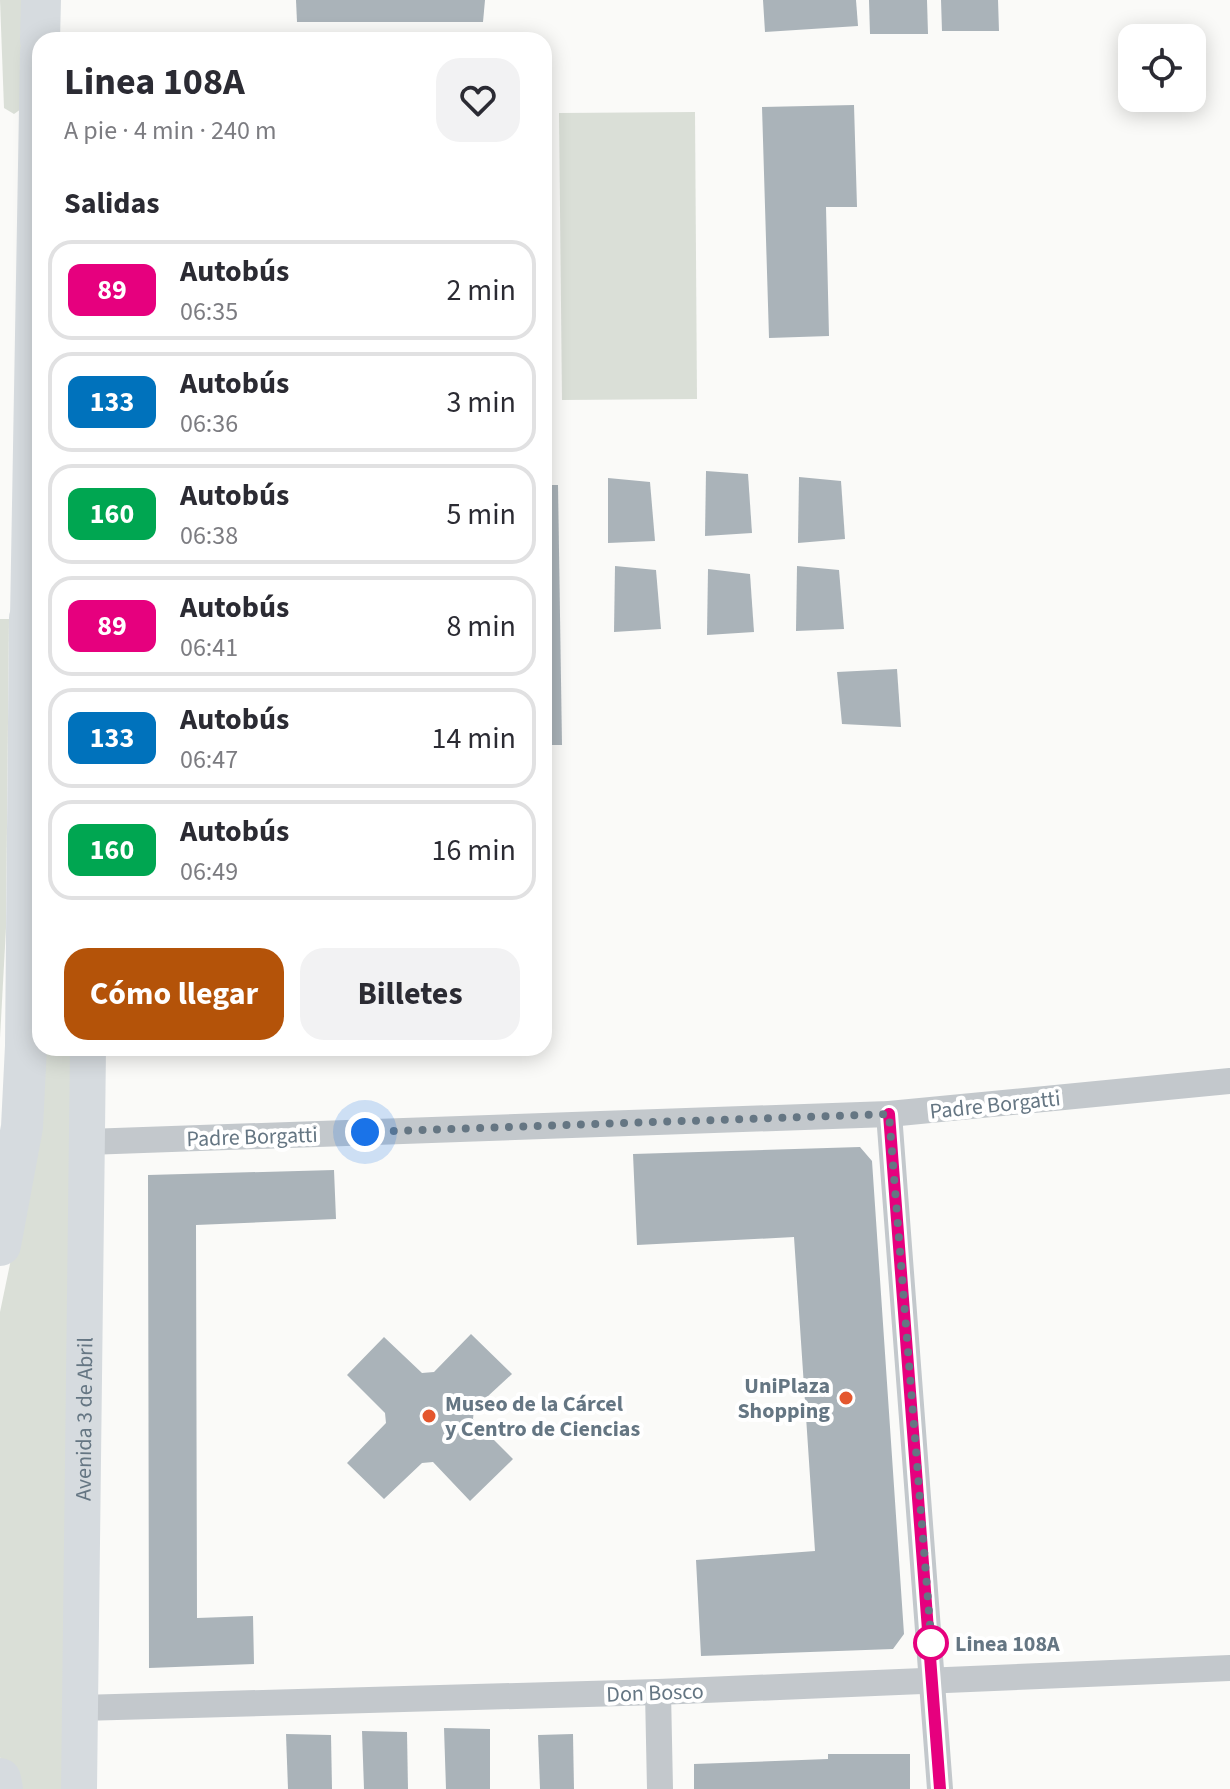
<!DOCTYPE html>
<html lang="es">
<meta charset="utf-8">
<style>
:root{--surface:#fff;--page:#f2f2f3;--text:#2b2b33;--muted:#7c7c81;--line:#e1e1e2;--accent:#b45309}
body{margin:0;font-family:"Source Sans 3",sans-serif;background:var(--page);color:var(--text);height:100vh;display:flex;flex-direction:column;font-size:30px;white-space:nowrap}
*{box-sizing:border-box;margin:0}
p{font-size:26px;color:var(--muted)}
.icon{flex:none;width:44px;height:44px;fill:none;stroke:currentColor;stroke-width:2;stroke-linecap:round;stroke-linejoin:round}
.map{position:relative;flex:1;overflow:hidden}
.side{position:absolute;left:32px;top:32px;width:520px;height:1024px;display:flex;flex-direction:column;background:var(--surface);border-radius:24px;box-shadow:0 4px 20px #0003}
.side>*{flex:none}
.badge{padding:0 16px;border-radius:12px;font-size:28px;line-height:52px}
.fabs{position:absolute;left:1118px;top:24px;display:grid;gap:16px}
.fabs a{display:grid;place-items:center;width:88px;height:88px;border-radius:16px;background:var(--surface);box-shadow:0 4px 20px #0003;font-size:40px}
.you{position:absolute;width:40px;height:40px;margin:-20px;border:6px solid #fff;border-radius:50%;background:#1a73e8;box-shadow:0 0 0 12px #1a73e833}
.map>.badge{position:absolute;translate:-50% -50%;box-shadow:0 0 0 4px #fff}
h2{padding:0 32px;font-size:30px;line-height:72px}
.round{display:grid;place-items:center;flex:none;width:84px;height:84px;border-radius:24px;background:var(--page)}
.headline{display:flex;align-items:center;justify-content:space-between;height:136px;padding:0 32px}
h1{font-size:38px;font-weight:700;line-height:60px}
.button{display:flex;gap:16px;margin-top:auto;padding:16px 32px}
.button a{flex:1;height:92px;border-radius:24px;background:var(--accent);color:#fff;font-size:32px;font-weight:700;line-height:92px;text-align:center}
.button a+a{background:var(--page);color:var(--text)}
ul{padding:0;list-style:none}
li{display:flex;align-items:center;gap:24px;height:100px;margin:0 16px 12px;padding:0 16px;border:4px solid var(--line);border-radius:24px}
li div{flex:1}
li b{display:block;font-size:30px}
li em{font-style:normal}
li .badge{min-width:88px;font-weight:700;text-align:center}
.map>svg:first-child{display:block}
</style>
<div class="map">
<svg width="1230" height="1789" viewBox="0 0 1230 1789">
<rect width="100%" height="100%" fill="#fafaf8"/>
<!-- green -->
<g fill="#dadfd7">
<path d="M0 0H23L21 109 14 114 4 108Z"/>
<path d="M695 112 697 399 562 400 559 113Z"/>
<path d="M0 619H9L6 928 0 1038Z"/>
<path d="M40 1048H77L64 1789H9L0 1757V1312L25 1192Z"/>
</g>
<!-- building -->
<g fill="#aab3b9">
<path d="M296 0H485L483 22H297Z"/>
<path d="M763 0H856L858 26 765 32Z"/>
<path d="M869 0H927L928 34H870Z"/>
<path d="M941 0H998L999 31H942Z"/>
<path d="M854 105 857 207H826L829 336 769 338 762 107Z"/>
<path d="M706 471 748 474 752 533 705 536Z"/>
<path d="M799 477 841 481 845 539 798 543Z"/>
<path d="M608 478 650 482 655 541 608 543Z"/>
<path d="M544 485H558L562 745H544Z"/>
<path d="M615 566 656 570 661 629 614 632Z"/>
<path d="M797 566 839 570 844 629 796 631Z"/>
<path d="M708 569 750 574 754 632 707 635Z"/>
<path d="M897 669 901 727 842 724 837 672Z"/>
<path d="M860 1147 872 1161 904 1634 893 1649 701 1656 696 1560 815 1551 794 1237 637 1245 633 1154Z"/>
<path d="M334 1170 336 1219 196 1225 197 1618 253 1616 254 1664 149 1668 148 1175Z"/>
<path d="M471 1334 512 1374 474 1409 473 1419 513 1459 470 1501 433 1462 422 1463 384 1499 347 1463 386 1423 385 1413 347 1375 384 1337 422 1373 434 1372Z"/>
<path d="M444 1728 490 1729V1789H446Z"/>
<path d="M362 1731 407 1732 408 1789H364Z"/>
<path d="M286 1734 331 1735 332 1789H288Z"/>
<path d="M573 1734 574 1789H540L538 1735Z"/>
<path d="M828 1754H910V1789H694V1764L828 1759Z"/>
</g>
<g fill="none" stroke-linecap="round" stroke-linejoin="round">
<!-- minor -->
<g stroke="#c3c8cc" stroke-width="26">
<path d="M889 1114 940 1789"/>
<path d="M87 1142 889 1114 1230 1081"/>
<path d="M658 1692 660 1789"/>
<path d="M80 1708 658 1692 1230 1668"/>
</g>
<!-- secondary -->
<path stroke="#d6dbdf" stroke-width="36" id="s1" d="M79 1789 88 1048"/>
<!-- primary -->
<g stroke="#d6dbdf" stroke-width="40">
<path d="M40 40 41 0"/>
<path d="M30 618 40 52"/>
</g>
<!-- trunk -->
<g stroke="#d6dbdf" stroke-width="42">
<path d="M0 1245 22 1127 26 1046 30 618"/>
<path d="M0 1779 2 1789"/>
</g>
</g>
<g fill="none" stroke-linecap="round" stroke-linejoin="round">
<!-- line casing -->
<g stroke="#fff" stroke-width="18">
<path id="line" d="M889 1114 940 1789"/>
</g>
<!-- line -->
<use href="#line" stroke="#e6007e" stroke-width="12"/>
<!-- walk -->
<path stroke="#657683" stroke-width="8" stroke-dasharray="0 14.4" d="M365 1132 889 1114 932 1650 931 1643"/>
</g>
<!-- markers -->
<g fill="#e4572e" stroke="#fff" stroke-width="3">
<circle cx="846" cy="1398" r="8"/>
<circle cx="429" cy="1416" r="8"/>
</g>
<circle fill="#fff" stroke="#e6007e" stroke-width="4" cx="931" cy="1643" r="16"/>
<g text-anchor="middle" stroke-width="8" stroke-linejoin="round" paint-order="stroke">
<!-- street labels -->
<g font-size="22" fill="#657683" stroke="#fff">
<text transform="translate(995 1104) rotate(-6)" y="8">Padre Borgatti</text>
<text transform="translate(252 1136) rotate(-2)" y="8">Padre Borgatti</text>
<text dy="8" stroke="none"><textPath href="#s1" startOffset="370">Avenida 3 de Abril</textPath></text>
<text transform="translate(655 1692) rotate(-2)" y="8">Don Bosco</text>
</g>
<!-- poi labels -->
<g font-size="22" font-weight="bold" fill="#657683" stroke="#fff" text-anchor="end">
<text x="830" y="1393">UniPlaza<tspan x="830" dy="25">Shopping</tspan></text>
<text x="445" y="1411" text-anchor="start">Museo de la Cárcel<tspan x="445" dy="25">y Centro de Ciencias</tspan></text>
</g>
<!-- stop labels -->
<g font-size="22" font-weight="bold" fill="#657683" stroke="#fff" text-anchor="start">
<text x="955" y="1651">Linea 108A</text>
</g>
</g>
</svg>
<div class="fabs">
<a><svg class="icon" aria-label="locate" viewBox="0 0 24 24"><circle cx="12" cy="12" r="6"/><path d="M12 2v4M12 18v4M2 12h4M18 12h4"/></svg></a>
</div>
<div class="you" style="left:365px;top:1132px"></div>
<section class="side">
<div class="headline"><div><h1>Linea 108A</h1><p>A pie · 4 min · 240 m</p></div><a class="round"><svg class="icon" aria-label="heart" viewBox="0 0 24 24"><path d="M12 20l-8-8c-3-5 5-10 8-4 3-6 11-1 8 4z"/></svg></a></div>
<h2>Salidas</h2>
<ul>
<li><span class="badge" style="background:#e6007e;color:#fff">89</span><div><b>Autobús</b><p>06:35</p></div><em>2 min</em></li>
<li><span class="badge" style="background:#0072bc;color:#fff">133</span><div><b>Autobús</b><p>06:36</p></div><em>3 min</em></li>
<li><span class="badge" style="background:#00a651;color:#fff">160</span><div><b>Autobús</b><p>06:38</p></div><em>5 min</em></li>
<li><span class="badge" style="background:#e6007e;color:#fff">89</span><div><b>Autobús</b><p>06:41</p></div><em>8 min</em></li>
<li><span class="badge" style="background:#0072bc;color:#fff">133</span><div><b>Autobús</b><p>06:47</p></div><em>14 min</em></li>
<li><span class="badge" style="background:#00a651;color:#fff">160</span><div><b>Autobús</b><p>06:49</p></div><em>16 min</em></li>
</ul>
<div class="button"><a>Cómo llegar</a><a>Billetes</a></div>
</section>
</div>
